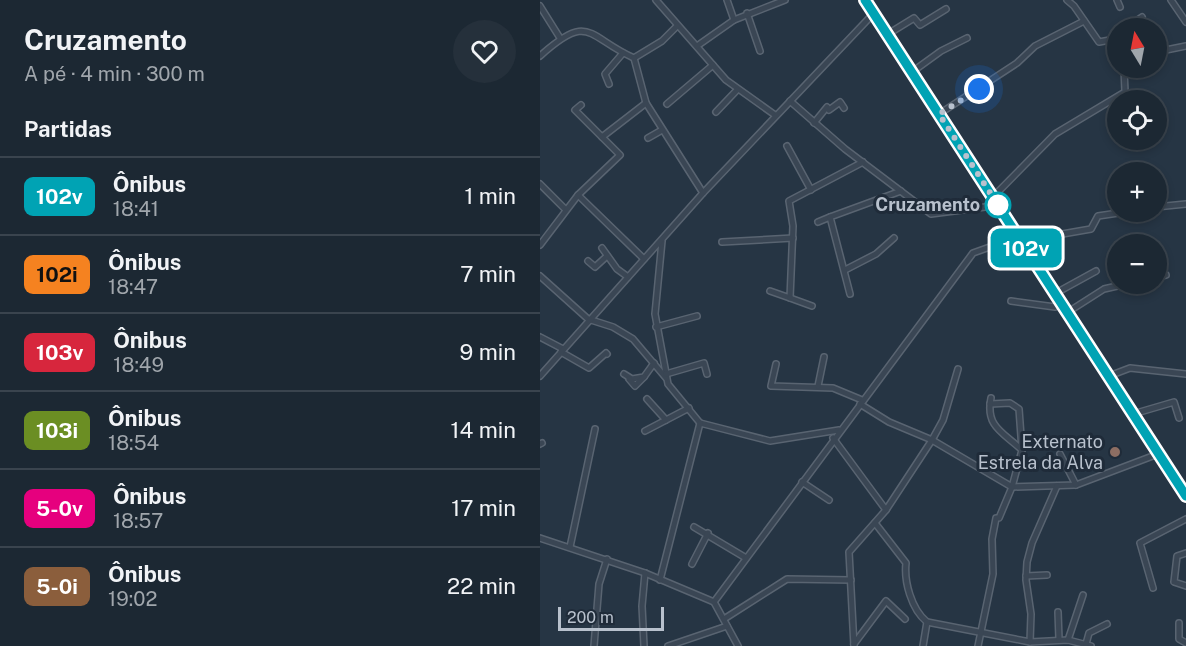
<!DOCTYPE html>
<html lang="pt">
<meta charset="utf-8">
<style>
:root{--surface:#1c2833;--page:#25303b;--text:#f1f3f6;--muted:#a0a6ac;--line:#3a444e}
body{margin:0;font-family:"Public Sans",sans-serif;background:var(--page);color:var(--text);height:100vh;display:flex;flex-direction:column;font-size:22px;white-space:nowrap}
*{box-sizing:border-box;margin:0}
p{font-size:20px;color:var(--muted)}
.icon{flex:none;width:33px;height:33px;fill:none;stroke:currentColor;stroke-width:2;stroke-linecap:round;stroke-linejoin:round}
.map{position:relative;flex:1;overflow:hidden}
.details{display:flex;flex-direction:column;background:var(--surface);width:540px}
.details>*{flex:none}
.badge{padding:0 12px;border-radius:9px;font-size:21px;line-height:39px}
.needle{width:39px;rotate:350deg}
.controls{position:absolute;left:567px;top:18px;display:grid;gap:12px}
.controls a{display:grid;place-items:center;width:60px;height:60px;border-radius:50%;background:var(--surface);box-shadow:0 3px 9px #0003,0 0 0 2px var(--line);font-size:30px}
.scale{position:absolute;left:18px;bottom:15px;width:106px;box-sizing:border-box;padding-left:6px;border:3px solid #b8c1cd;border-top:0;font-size:16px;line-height:21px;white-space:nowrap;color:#b8c1cd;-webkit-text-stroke:4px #1f2b39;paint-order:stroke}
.you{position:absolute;width:30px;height:30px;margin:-15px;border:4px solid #fff;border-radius:50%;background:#1a73e8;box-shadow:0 0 0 9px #1a73e833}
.map>.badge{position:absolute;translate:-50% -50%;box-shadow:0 0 0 3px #fff}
h2{padding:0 24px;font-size:22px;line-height:54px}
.round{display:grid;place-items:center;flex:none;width:63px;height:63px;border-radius:32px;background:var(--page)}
.headline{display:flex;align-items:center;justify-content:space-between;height:102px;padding:0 24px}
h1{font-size:28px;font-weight:700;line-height:45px}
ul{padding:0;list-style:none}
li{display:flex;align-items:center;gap:18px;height:78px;padding:0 24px;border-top:2px solid var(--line)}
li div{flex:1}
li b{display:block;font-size:22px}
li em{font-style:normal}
li .badge{min-width:66px;font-weight:700;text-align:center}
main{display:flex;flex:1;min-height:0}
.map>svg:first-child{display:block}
</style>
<main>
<section class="details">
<div class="headline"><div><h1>Cruzamento</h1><p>A pé · 4 min · 300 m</p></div><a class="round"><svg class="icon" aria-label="heart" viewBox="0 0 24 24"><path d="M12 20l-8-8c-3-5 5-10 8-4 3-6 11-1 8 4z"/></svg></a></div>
<h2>Partidas</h2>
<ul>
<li><span class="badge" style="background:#00a3b4;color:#fff">102v</span><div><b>Ônibus</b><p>18:41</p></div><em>1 min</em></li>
<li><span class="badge" style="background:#f58220;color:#111">102i</span><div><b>Ônibus</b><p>18:47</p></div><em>7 min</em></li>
<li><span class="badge" style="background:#d7263d;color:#fff">103v</span><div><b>Ônibus</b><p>18:49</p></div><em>9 min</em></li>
<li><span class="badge" style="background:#6b8e23;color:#fff">103i</span><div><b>Ônibus</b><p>18:54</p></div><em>14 min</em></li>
<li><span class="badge" style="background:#e6007e;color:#fff">5-0v</span><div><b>Ônibus</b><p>18:57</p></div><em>17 min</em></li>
<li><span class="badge" style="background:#8b5e3c;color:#fff">5-0i</span><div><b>Ônibus</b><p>19:02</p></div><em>22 min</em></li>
</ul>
</section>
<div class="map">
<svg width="646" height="646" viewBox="0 0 646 646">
<rect width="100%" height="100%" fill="#263544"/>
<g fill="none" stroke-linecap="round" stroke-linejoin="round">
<!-- minor casing -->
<g stroke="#596471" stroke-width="8">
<g id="minor">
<path d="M116 0 186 80 235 115"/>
<path d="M187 0 194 20"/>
<path d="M527 0 534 6 559 42 570 40"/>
<path d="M577 0 580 7"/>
<path d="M631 0 646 22"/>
<path d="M0 6 20 38"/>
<path d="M207 13 220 51"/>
<path d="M586 28 602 17"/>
<path d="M348 34 374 18 380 25 406 9"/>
<path d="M578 35 570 40 578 52"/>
<path d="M157 46 194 20 245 0"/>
<path d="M616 52 646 46"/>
<path d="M0 56C50 11 47 37 94 58L122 41 137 26"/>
<path d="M94 58 106 103 163 193"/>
<path d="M372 72 401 51 427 38"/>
<path d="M69 84 65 74 83 53"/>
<path d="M250 101 305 149 391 214 445 207 456 202"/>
<path d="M127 104 173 65"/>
<path d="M176 112 197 90"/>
<path d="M399 114 477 63 495 46 544 21"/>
<path d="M274 123 287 107 289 110 300 102 304 108"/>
<path d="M62 137 106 103"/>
<path d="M108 138 122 130"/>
<path d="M247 146 271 190"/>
<path d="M0 184 25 209"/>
<path d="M38 195 104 259"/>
<path d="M453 197 515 134 585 92 584 68"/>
<path d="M616 207 646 204"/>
<path d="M278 222 290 217"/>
<path d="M122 241 115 314 128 384 160 423 230 441 299 430"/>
<path d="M482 241 551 229 558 216 585 212"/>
<path d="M182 242 253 238"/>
<path d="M0 245 38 195 80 155 35 110 41 105"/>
<path d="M62 248 77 269 88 277"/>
<path d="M48 261 55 267 67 256"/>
<path d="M305 270 336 254 354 238"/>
<path d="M0 276 48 319 73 327 93 339 126 378"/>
<path d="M616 277 626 275"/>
<path d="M230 291 250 298 253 226 249 201 323 162"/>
<path d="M516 293 556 271"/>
<path d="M310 294 290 217 361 191"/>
<path d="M250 298 272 306"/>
<path d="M471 301 515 307 522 303"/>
<path d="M528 312 564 289 586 284"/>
<path d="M116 327 157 316"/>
<path d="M0 337 23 349"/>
<path d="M21 352 49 368 66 353 67 354"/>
<path d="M236 364 231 386 293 388 322 400"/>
<path d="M84 374 92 379 104 377 114 363"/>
<path d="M126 374 164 363 167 374"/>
<path d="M0 376 163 193 334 13"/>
<path d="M569 376 590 368 646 374"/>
<path d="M89 379 95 386 104 377"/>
<path d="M278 386 284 357"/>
<path d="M107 399 126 420"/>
<path d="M320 404 349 422 392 440 472 487 536 485 618 454"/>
<path d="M450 404 470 403 479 409 482 450"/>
<path d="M593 414 634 402 639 418"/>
<path d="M105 431 149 408"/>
<path d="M293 438 346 510"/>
<path d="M0 444 2 443"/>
<path d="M520 454 536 485"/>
<path d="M262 482 289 500"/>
<path d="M335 523 366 563C364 581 371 609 387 622L490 642 528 640 551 646"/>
<path d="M154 527 206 558"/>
<path d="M0 538 105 573 174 602 198 646"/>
<path d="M30 547 55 429"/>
<path d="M646 553 637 556 634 582 646 586"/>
<path d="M152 564 168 533"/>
<path d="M486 576 507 575"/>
<path d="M120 580 160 423"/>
<path d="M613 588 600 543 646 519"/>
<path d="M174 602 433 253 461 243 477 233"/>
<path d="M518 612 519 639"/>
<path d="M184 619 247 579 311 580"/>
<path d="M639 623V639L646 643"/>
<path d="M528 640 543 595"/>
<path d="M490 642 491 614 486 580 487 562 492 543 517 486"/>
<path d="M314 644 346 601 365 619"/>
<path d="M546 644 549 633 567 624"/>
<path d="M54 646 59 584 67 559"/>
<path d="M104 646 102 606 105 573"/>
<path d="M128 646 187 626"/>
<path d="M314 646 309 552 346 510 392 440 403 420 418 369"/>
<path d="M383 646 387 622"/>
<path d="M438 646 453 574 452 539 456 518H459L472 487 482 450C464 433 445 427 451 398"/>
</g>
</g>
<!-- major casing -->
<g stroke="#475260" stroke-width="9">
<path id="major" d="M325 0 646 496"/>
</g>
<!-- minor -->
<use href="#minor" stroke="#3a4654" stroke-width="5"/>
<!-- major -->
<use href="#major" stroke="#586574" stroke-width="7"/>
</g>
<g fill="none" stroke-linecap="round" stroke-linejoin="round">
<!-- line casing -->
<g stroke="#fff" stroke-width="14">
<path id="line" d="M325 0 646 496"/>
</g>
<!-- line -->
<use href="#line" stroke="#00a3b4" stroke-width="9"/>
<!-- walk -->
<path stroke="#b8c1cd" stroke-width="6" stroke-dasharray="0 10.8" d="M439 89 399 114 458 205"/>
</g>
<!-- markers -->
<circle fill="#fff" stroke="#00a3b4" stroke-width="3" cx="458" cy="205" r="12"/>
<circle fill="#8d6e63" stroke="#1f2b39" stroke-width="2" cx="575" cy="452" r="6"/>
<g text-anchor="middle" stroke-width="6" stroke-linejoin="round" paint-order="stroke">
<!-- stop labels -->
<g font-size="18" font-weight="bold" fill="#b8c1cd" stroke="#1f2b39" text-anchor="end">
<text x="440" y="211">Cruzamento</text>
</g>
<!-- poi labels -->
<g font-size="18" fill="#b8c1cd" stroke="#1f2b39" text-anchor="end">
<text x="563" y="448">Externato<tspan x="563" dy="21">Estrela da Alva</tspan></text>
</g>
</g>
</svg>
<div class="controls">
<a><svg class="needle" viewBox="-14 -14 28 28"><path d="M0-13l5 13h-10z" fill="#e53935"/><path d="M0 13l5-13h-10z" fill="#a0a6ac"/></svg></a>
<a><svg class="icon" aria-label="locate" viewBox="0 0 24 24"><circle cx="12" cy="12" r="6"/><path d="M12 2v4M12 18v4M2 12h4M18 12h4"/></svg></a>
<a>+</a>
<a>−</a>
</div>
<div class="scale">200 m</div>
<div class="you" style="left:439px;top:89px"></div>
<b class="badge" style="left:486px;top:248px;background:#00a3b4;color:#fff">102v</b>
</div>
</main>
